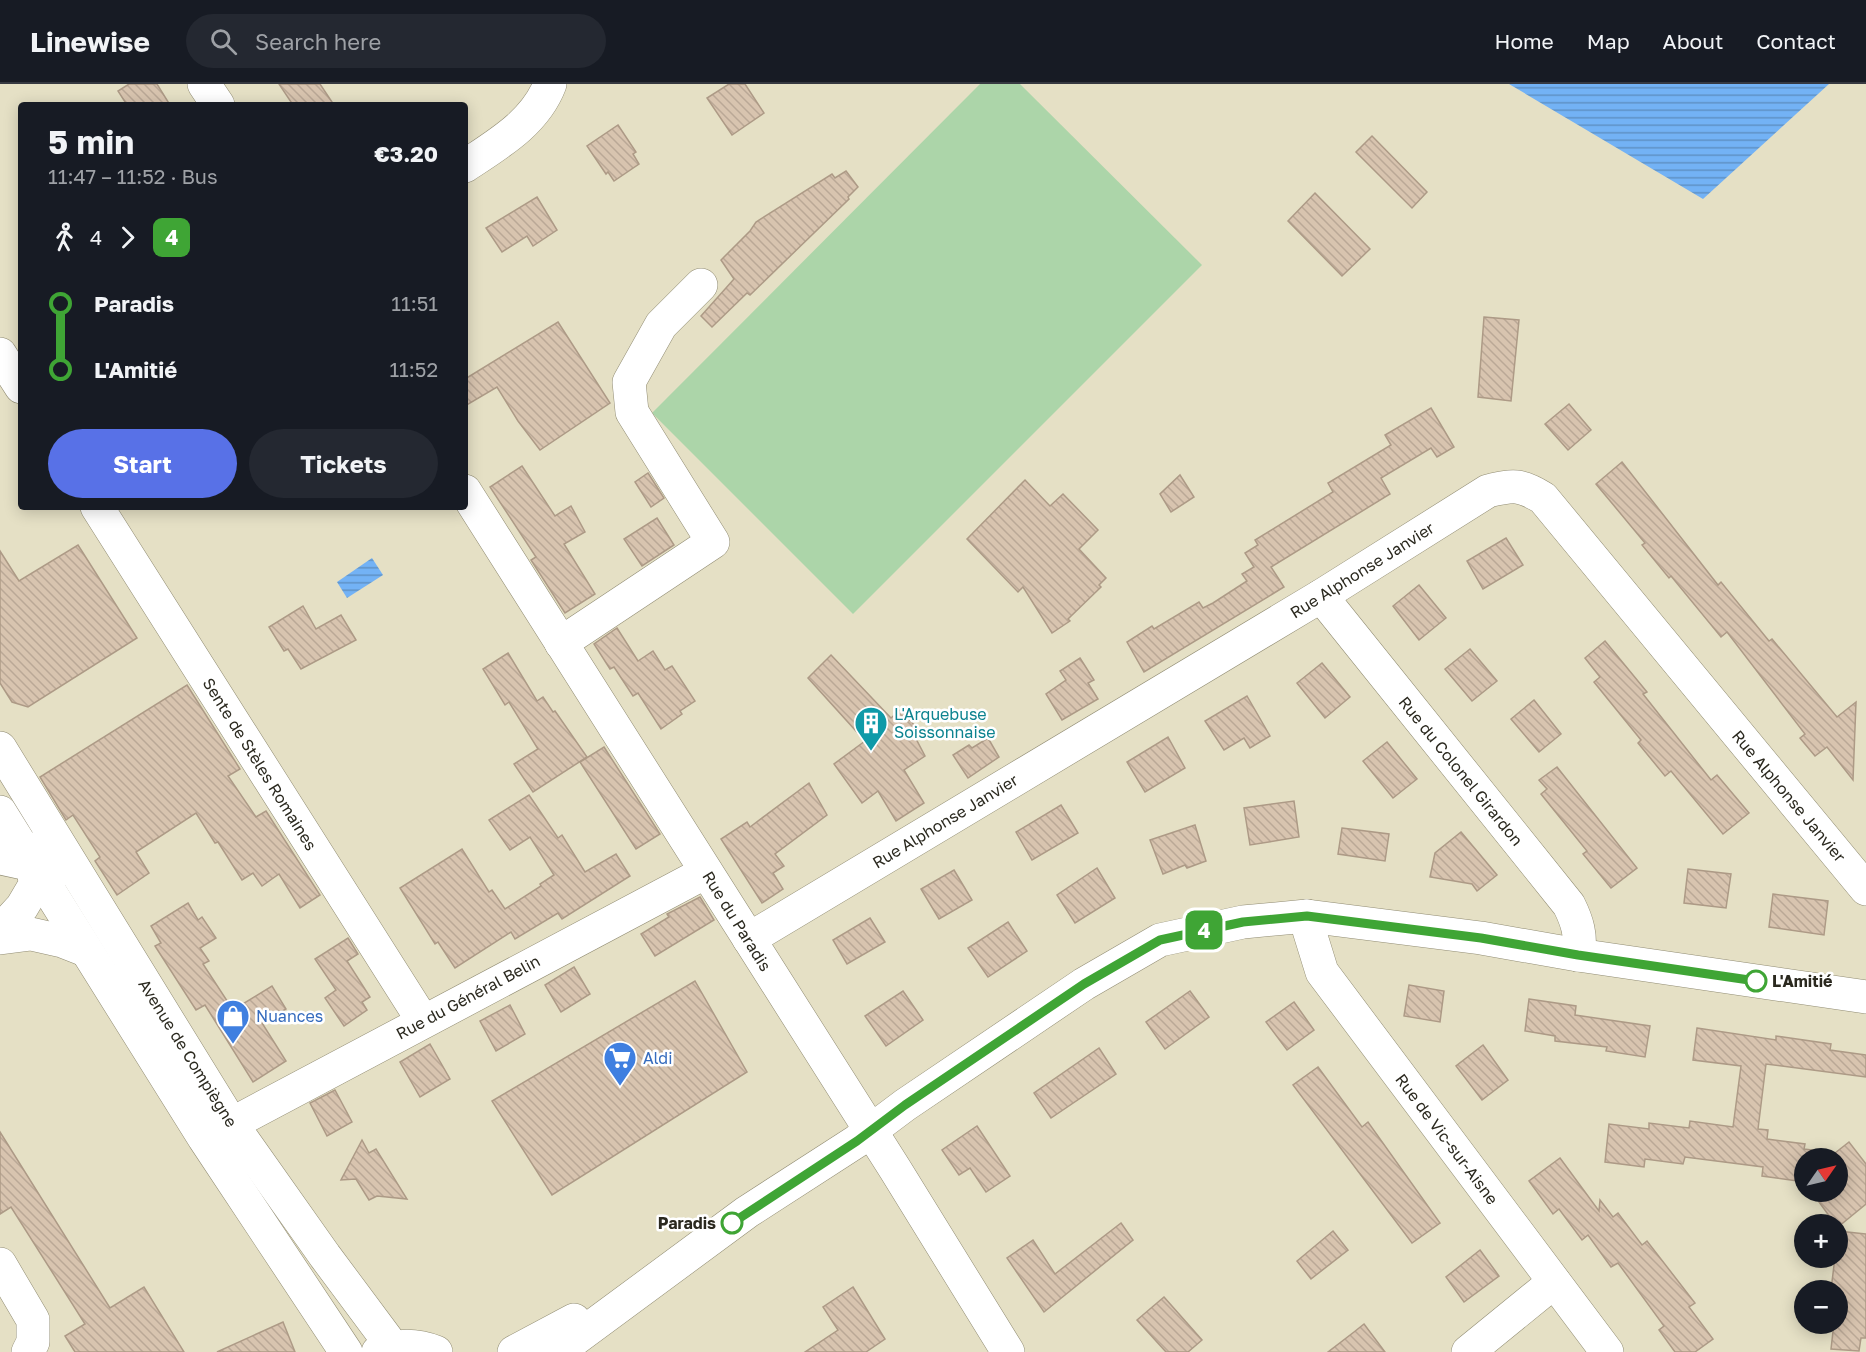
<!DOCTYPE html>
<meta charset="utf-8">
<style>
:root{--surface:#171b24;--page:#242831;--text:#f1f3f6;--muted:#9ea1a6;--line:#363941;--accent:#5871e7}
body{margin:0;font-family:"Golos Text",sans-serif;background:var(--page);color:var(--text);height:100vh;display:flex;flex-direction:column;font-size:22px;white-space:nowrap}
*{box-sizing:border-box;margin:0}
p{font-size:20px;color:var(--muted)}
.icon{flex:none;width:33px;height:33px;fill:none;stroke:currentColor;stroke-width:2;stroke-linecap:round;stroke-linejoin:round}
.map{position:relative;flex:1;overflow:hidden}
.panel{position:absolute;left:18px;top:18px;width:450px;height:408px;display:flex;flex-direction:column;background:var(--surface);border-radius:6px;box-shadow:0 3px 15px #0003}
.panel>*{flex:none}
.badge{padding:0 12px;border-radius:9px;font-size:21px;line-height:39px}
.needle{width:39px;rotate:56deg}
.buttons{position:absolute;left:1794px;top:1064px;display:grid;gap:12px}
.buttons a{display:grid;place-items:center;width:54px;height:54px;border-radius:50%;background:var(--surface);box-shadow:0 3px 15px #0003;font-size:30px}
.map>.badge{position:absolute;translate:-50% -50%;box-shadow:0 0 0 3px #fff}
.legs{display:flex;align-items:center;gap:9px;height:66px;padding:0 30px;font-size:20px}
.legs p{margin-inline-start:auto}
.headline{display:flex;align-items:center;justify-content:space-between;height:102px;padding:0 30px}
h1{font-size:33px;font-weight:700;line-height:45px}
.action{display:flex;gap:12px;margin-top:auto;padding:12px 30px}
.action a{flex:1;height:69px;border-radius:36px;background:var(--accent);color:#fff;font-size:24px;font-weight:700;line-height:69px;text-align:center}
.action a+a{background:var(--page);color:var(--text)}
ul{padding:0 30px;list-style:none}
li{display:flex;align-items:center;gap:21px;height:66px;font-size:22px}
li i{display:grid;place-items:center;width:9px;height:100%;margin:0 8px;background:currentColor}
li i::after{content:'';width:15px;height:15px;margin:-8px;border:4px solid;border-radius:50%;background:var(--surface)}
li p{margin-inline-start:auto}
li:first-child i{background:linear-gradient(#0000 50%,currentColor 0)}
li:last-child i{background:linear-gradient(currentColor 50%,#0000 0)}
header{display:flex;align-items:center;gap:36px;box-sizing:border-box;height:84px;padding:0 30px;background:var(--surface);border-bottom:2px solid var(--line)}
header strong{font-size:28px}
nav{display:flex;gap:33px;margin-inline-start:auto;font-size:21px}
.search{width:420px;height:54px;background:var(--page);display:flex;align-items:center;gap:15px;box-sizing:border-box;padding:0 21px;border-radius:33px;color:var(--muted);font-size:22px}
.map>svg:first-child{display:block}
</style>
<header>
<strong>Linewise</strong>
<div class="search"><svg class="icon" aria-label="search" viewBox="0 0 24 24"><circle cx="10" cy="10" r="6"/><path d="M15 15l6 6"/></svg>Search here</div>
<nav><a>Home</a><a>Map</a><a>About</a><a>Contact</a></nav>
</header>
<div class="map">
<svg width="1866" height="1268" viewBox="0 0 1866 1268">
<defs>
<pattern id="water-rules" width="6" height="5" patternUnits="userSpaceOnUse" patternTransform="scale(1.5)"><rect width="6" height="5" fill="#73b2f5"/><path d="M0 2.5h6" fill="none" stroke="#5f91c6"/></pattern>
<pattern id="building-back-hatch" width="6" height="6" patternUnits="userSpaceOnUse" patternTransform="scale(1.5)"><rect width="6" height="6" fill="#d8c4af"/><path d="M-1 5l2 2M0 0l6 6M5-1l2 2" fill="none" stroke="#baa896"/></pattern>
</defs>
<rect width="100%" height="100%" fill="#e5e0c5"/>
<!-- garden -->
<path fill="#acd5a9" d="M980 0H1020L1202 181 853 530 652 329Z"/>
<!-- water -->
<g fill="url(#water-rules)">
<path d="M1509 0H1829L1703 115Z"/>
<path d="M372 474 383 491 347 514 337 498Z"/>
</g>
<!-- building -->
<g fill="url(#building-back-hatch)" stroke="#ad9a86" stroke-width="1.5">
<path d="M129 0H157L170 21H127L118 7Z"/>
<path d="M279 0H320L334 21H293Z"/>
<path d="M729 0H745L764 29 732 51 707 14Z"/>
<path d="M618 41 636 68 633 70 639 80 614 97 608 88 606 90 587 62Z"/>
<path d="M1372 52 1427 108 1412 124 1356 68Z"/>
<path d="M846 87 858 103 848 113 849 115 750 211 747 209 712 243 701 232 734 195 721 176 750 147 756 138 832 90 835 94Z"/>
<path d="M1315 109 1370 165 1342 192 1288 137Z"/>
<path d="M537 113 557 146 533 162 527 152 502 168 486 144Z"/>
<path d="M1484 233 1519 236 1511 317 1478 313Z"/>
<path d="M558 238 610 319 540 366 518 337 497 303 465 322V295Z"/>
<path d="M1569 320 1591 346 1568 366 1545 340Z"/>
<path d="M1431 324 1454 363 1437 373 1431 364 1381 394 1390 410 1271 483 1284 503 1144 588 1127 558 1152 542 1154 545 1199 518 1203 524 1213 519 1247 497 1242 490 1254 483 1245 469 1258 461 1255 456 1333 408 1328 399 1391 361 1385 351Z"/>
<path d="M1622 378 1718 501 1721 498 1769 557 1772 555 1837 633 1856 618 1853 696 1827 663 1815 672 1800 654 1805 650 1727 548 1721 553 1671 492 1669 494 1642 461 1645 459 1596 400Z"/>
<path d="M522 382 555 432 571 422 585 448 564 460 595 510 565 529 531 476 536 473 490 403Z"/>
<path d="M648 389 664 414 651 423 635 398Z"/>
<path d="M1180 391 1194 413 1171 428 1160 410Z"/>
<path d="M1025 396 1050 422 1063 410 1098 446 1079 465 1106 494 1099 501 1101 503 1068 535 1070 537 1052 549 1023 503 1018 508 967 455Z"/>
<path d="M657 434 674 461 642 482 624 455Z"/>
<path d="M1506 454 1523 481 1483 505 1467 477Z"/>
<path d="M78 461 137 554 28 623 12 618 0 599V467L19 497Z"/>
<path d="M1419 501 1446 534 1419 556 1393 522Z"/>
<path d="M303 522 316 545 341 531 356 556 301 585 288 565 284 567 269 543Z"/>
<path d="M617 544 638 577 653 567 665 586 672 582 695 617 680 627 682 630 661 645 638 609 633 612 614 583 610 585 594 560Z"/>
<path d="M1605 557 1647 608 1643 610 1711 696 1717 691 1749 729 1723 750 1671 687 1665 692 1638 659 1641 656 1594 598 1600 593 1585 574Z"/>
<path d="M1470 565 1497 597 1472 617 1445 585Z"/>
<path d="M508 569 537 617 543 613 553 628 555 627 587 673 533 708 514 680 538 665 509 618 505 621 483 585Z"/>
<path d="M831 571 891 634 900 626 917 644 913 649 925 672 904 686 924 719 896 737 878 707 862 719 834 680 865 657 808 594Z"/>
<path d="M1080 574 1094 596 1088 599 1098 615 1062 636 1046 610 1066 596 1060 587Z"/>
<path d="M1322 579 1350 613 1325 634 1297 599Z"/>
<path d="M187 601 240 685 228 692 256 733 266 727 320 811 300 824 279 790 262 802 253 789 242 796 218 758 215 759 196 729 136 768 149 789 117 811 95 777 100 773 73 731 66 736 40 693Z"/>
<path d="M1247 612 1270 652 1250 664 1244 654 1224 666 1205 637Z"/>
<path d="M1534 616 1561 650 1539 668 1511 635Z"/>
<path d="M1168 653 1185 684 1145 708 1127 678Z"/>
<path d="M988 654 999 673 968 694 953 671 969 661 972 664Z"/>
<path d="M1387 658 1417 695 1393 714 1363 677Z"/>
<path d="M604 663 660 750 636 765 580 678Z"/>
<path d="M1557 683 1637 784 1611 804 1583 770 1587 767 1541 710 1547 705 1539 696Z"/>
<path d="M809 699 827 731 775 770 784 782 773 789 783 805 762 819 721 755 747 738 750 743Z"/>
<path d="M529 711 558 754 562 751 585 788 616 770 630 792 562 835 558 829 515 855 511 848 455 884 438 858 435 860 400 804 462 765 489 808 492 806 505 825 541 802 540 800 554 791 530 753 510 766 489 736Z"/>
<path d="M1294 717 1299 753 1250 761 1244 724Z"/>
<path d="M1061 721 1078 749 1032 776 1016 748Z"/>
<path d="M1195 741 1206 777 1187 784 1185 781 1163 790 1150 756Z"/>
<path d="M1342 744 1389 750 1385 777 1338 770Z"/>
<path d="M1461 748 1497 791 1477 807 1472 800 1430 793 1435 769Z"/>
<path d="M1097 784 1115 814 1075 839 1057 811Z"/>
<path d="M1688 785 1731 790 1726 824 1684 819Z"/>
<path d="M954 786 972 816 939 835 921 805Z"/>
<path d="M1773 810 1828 817 1824 851 1769 843Z"/>
<path d="M700 813 714 836 655 872 641 850 669 833 667 830Z"/>
<path d="M188 819 198 836 202 833 216 854 200 864 209 877 203 880 233 926 272 902 286 925 262 939 286 977 253 998 205 921 196 926 155 862 161 859 151 842Z"/>
<path d="M870 834 885 858 847 880 833 856Z"/>
<path d="M1008 838 1027 867 988 893 968 864Z"/>
<path d="M348 854 358 870 347 877 370 913 362 918 367 926 344 942 325 914 336 906 315 875Z"/>
<path d="M574 883 590 910 561 928 545 901Z"/>
<path d="M695 897 747 988 552 1111 492 1017Z"/>
<path d="M1409 901 1444 907 1440 938 1404 932Z"/>
<path d="M903 907 923 936 886 962 865 932Z"/>
<path d="M1190 907 1209 933 1165 965 1146 938Z"/>
<path d="M1529 915 1576 922 1575 931 1650 942 1645 973 1606 967 1607 963 1555 957V952L1525 947Z"/>
<path d="M1294 918 1314 946 1287 966 1266 938Z"/>
<path d="M510 921 525 950 496 967 480 937Z"/>
<path d="M1697 944 1776 956V952L1831 960 1830 966 1866 971V993L1766 980 1758 1045 1768 1046 1767 1055 1805 1060 1804 1065 1835 1069 1849 1058 1866 1080V1120L1838 1143V1140H1835L1811 1107H1838V1074H1804V1098L1762 1092 1763 1083 1685 1073 1683 1080 1645 1075 1644 1083 1605 1078 1609 1040 1649 1045V1039L1689 1044 1690 1037 1733 1043 1741 982 1693 976Z"/>
<path d="M430 960 450 995 420 1013 400 978Z"/>
<path d="M1483 961 1508 996 1482 1016 1456 982Z"/>
<path d="M1099 964 1116 990 1051 1034 1034 1009Z"/>
<path d="M1318 983 1362 1043 1368 1038 1440 1139 1412 1159 1293 1001Z"/>
<path d="M335 1006 352 1038 327 1052 310 1019Z"/>
<path d="M977 1042 1010 1092 986 1108 970 1084 959 1091 942 1066Z"/>
<path d="M0 1048 110 1224 144 1203 184 1268H75L65 1252 85 1240 11 1123 0 1130Z"/>
<path d="M362 1056 369 1069 376 1065 407 1115 377 1112 369 1116 356 1095 341 1096Z"/>
<path d="M1560 1074 1599 1127 1600 1116 1613 1133 1618 1129 1642 1161 1647 1157 1695 1219 1689 1223 1713 1255 1695 1268H1675L1659 1246 1664 1242 1618 1179 1611 1183 1588 1151 1582 1156 1559 1125 1553 1130 1529 1097Z"/>
<path d="M1121 1139 1133 1156 1044 1228 1007 1174 1033 1156 1055 1190Z"/>
<path d="M1333 1147 1348 1166 1311 1195 1297 1177Z"/>
<path d="M1838 1147 1866 1150V1254H1861L1859 1267 1831 1265 1834 1239H1838V1206H1831L1835 1173H1838Z"/>
<path d="M1480 1166 1499 1192 1464 1218 1446 1193Z"/>
<path d="M853 1203 885 1255 866 1268H805L838 1246 823 1223Z"/>
<path d="M1164 1213 1202 1256 1188 1268H1166L1137 1236Z"/>
<path d="M283 1238 295 1268H217Z"/>
<path d="M1364 1240 1385 1268H1328L1354 1248Z"/>
</g>
<g fill="none" stroke-linecap="round" stroke-linejoin="round">
<!-- minor casing -->
<g stroke="#918c73" stroke-width="34">
<g id="minor">
<path d="M204 0 218 21"/>
<path d="M465 82C498 60 535 39 550 0"/>
<path d="M0 270 21 303"/>
<path d="M465 407 895 1085 1008 1268"/>
<path d="M97 423 423 937"/>
<path d="M1321 512 1569 821C1577 837 1582 852 1578 871"/>
<path d="M561 559 713 458 632 328 629 298 661 241 701 201"/>
<path d="M0 774 33 781 50 795"/>
<path d="M1307 832 1309 846 1322 888 1607 1268"/>
<path d="M0 847 22 823 35 801 32 765"/>
<path d="M0 854 31 850 62 857 85 866"/>
<path d="M749 855 1321 512 1488 407C1514 401 1520 400 1543 414L1866 805"/>
<path d="M207 1053 706 788"/>
<path d="M0 1180 33 1236V1258L28 1268"/>
<path d="M514 1268 574 1236"/>
<path d="M554 1268 575 1255 747 1128 857 1057 905 1021 1084 900 1160 856 1243 838 1307 832 1481 854 1578 871 1866 913"/>
<path d="M1468 1268 1554 1198"/>
</g>
</g>
<!-- major casing -->
<g stroke="#918c73" stroke-width="34">
<g id="major">
<path d="M0 664 231 1039 325 1172 392 1262"/>
<path d="M0 728 204 1054 346 1268"/>
<path d="M378 1268C398 1260 416 1260 436 1268"/>
</g>
</g>
<!-- minor -->
<use href="#minor" stroke="#fff" stroke-width="33"/>
<!-- major -->
<use href="#major" stroke="#fff" stroke-width="33"/>
</g>
<g fill="none" stroke-linecap="round" stroke-linejoin="round">
<!-- line-1 casing -->
<g stroke="#fff" stroke-width="14">
<path id="line-1" d="M732 1139 857 1057 905 1021 1084 900 1160 856 1243 838 1307 832 1481 854 1578 871 1756 897"/>
</g>
<!-- line-1 -->
<use href="#line-1" stroke="#3fa535" stroke-width="9"/>
</g>
<!-- icons -->
<defs>
<g id="building-pin" transform="scale(1.725)"><path d="M0 17L-7.5 6A9.5 9.5 0 1 1 7.5 6Z" fill="#0f9aa8" stroke="#fff"/><path d="M-4-6H4V6H1V3H-1V6H-4ZM-2.5-4.3h1.7v1.8h-1.7ZM.8-4.3h1.7v1.8H.8ZM-2.5-1h1.7V.8h-1.7ZM.8-1h1.7V.8H.8Z" fill="#fff"/></g>
<g id="shop-pin" transform="scale(1.725)"><path d="M0 17L-7.5 6A9.5 9.5 0 1 1 7.5 6Z" fill="#3f7fe0" stroke="#fff"/><path d="M-5-2.5h2.3a2.7 3.5 0 0 1 5.4 0H5L5.5 6h-11ZM-1.5-2.5h3a1.5 2.3 0 0 0-3 0Z" fill="#fff"/></g>
<g id="supermarket-pin" transform="scale(1.725)"><path d="M0 17L-7.5 6A9.5 9.5 0 1 1 7.5 6Z" fill="#3f7fe0" stroke="#fff"/><path d="M-6-5.5h2.5l.6 2H6L4.5 2H-2.5L-4.4-4H-6ZM-1.5 3.2a1.3 1.3 0 1 0 .1 0ZM3 3.2a1.3 1.3 0 1 0 .1 0Z" fill="#fff"/></g>
</defs>
<g fill-rule="evenodd">
<use href="#building-pin" x="871" y="639"/>
<use href="#shop-pin" x="233" y="932"/>
<use href="#supermarket-pin" x="620" y="974"/>
</g>
<!-- markers -->
<g fill="#fff" stroke="#3fa535" stroke-width="3">
<circle cx="1756" cy="897" r="10"/>
<circle cx="732" cy="1139" r="10"/>
</g>
<g text-anchor="middle" stroke-width="5" stroke-linejoin="round" paint-order="stroke">
<!-- street labels -->
<g font-size="16" fill="#2b291f" stroke="#fff">
<text transform="translate(1362 486) rotate(-32)" y="6">Rue Alphonse Janvier</text>
<text transform="translate(260 680) rotate(58)" y="6">Sente de Stèles Romaines</text>
<text transform="translate(1461 687) rotate(51)" y="6">Rue du Colonel Girardon</text>
<text transform="translate(1789 712) rotate(50)" y="6">Rue Alphonse Janvier</text>
<text transform="translate(945 737) rotate(-31)" y="6">Rue Alphonse Janvier</text>
<text transform="translate(737 837) rotate(58)" y="6">Rue du Paradis</text>
<text transform="translate(468 913) rotate(-28)" y="6">Rue du Général Belin</text>
<text transform="translate(188 969) rotate(58)" y="6">Avenue de Compiègne</text>
<text transform="translate(1447 1055) rotate(53)" y="6">Rue de Vic-sur-Aisne</text>
</g>
<!-- culture labels -->
<g font-size="16" fill="#0d838f" stroke="#fff" text-anchor="start">
<text x="894" y="636">L'Arquebuse<tspan x="894" dy="18">Soissonnaise</tspan></text>
</g>
<!-- stop labels -->
<g font-size="16" font-weight="bold" fill="#2b291f" stroke="#fff" text-anchor="start">
<text x="1772" y="903">L'Amitié</text>
<text x="716" y="1145" text-anchor="end">Paradis</text>
</g>
<!-- shop labels -->
<g font-size="16" fill="#366cbe" stroke="#fff" text-anchor="start">
<text x="256" y="938">Nuances</text>
<text x="643" y="980">Aldi</text>
</g>
</g>
</svg>
<div class="buttons">
<a><svg class="needle" viewBox="-14 -14 28 28"><path d="M0-13l5 13h-10z" fill="#e53935"/><path d="M0 13l5-13h-10z" fill="#9ea1a6"/></svg></a>
<a>+</a>
<a>−</a>
</div>
<b class="badge" style="left:1204px;top:846px;background:#3fa535;color:#fff">4</b>
<section class="panel">
<div class="headline"><div><h1>5 min</h1><p>11:47 – 11:52 · Bus</p></div><b>€3.20</b></div>
<div class="legs"><svg class="icon" aria-label="walk" viewBox="0 0 24 24"><circle cx="13" cy="4" r="2"/><path d="M13 8l-2 6 4 7M11 14l-3 7M7 12l3-4h3l4 4"/></svg>4<svg class="icon" aria-label="forward" viewBox="0 0 24 24"><path d="M9 5l7 7-7 7"/></svg><b class="badge" style="background:#3fa535;color:#fff">4</b></div>
<ul>
<li><i style="color:#3fa535"></i><b>Paradis</b><p>11:51</p></li>
<li><i style="color:#3fa535"></i><b>L'Amitié</b><p>11:52</p></li>
</ul>
<div class="action"><a>Start</a><a>Tickets</a></div>
</section>
</div>
